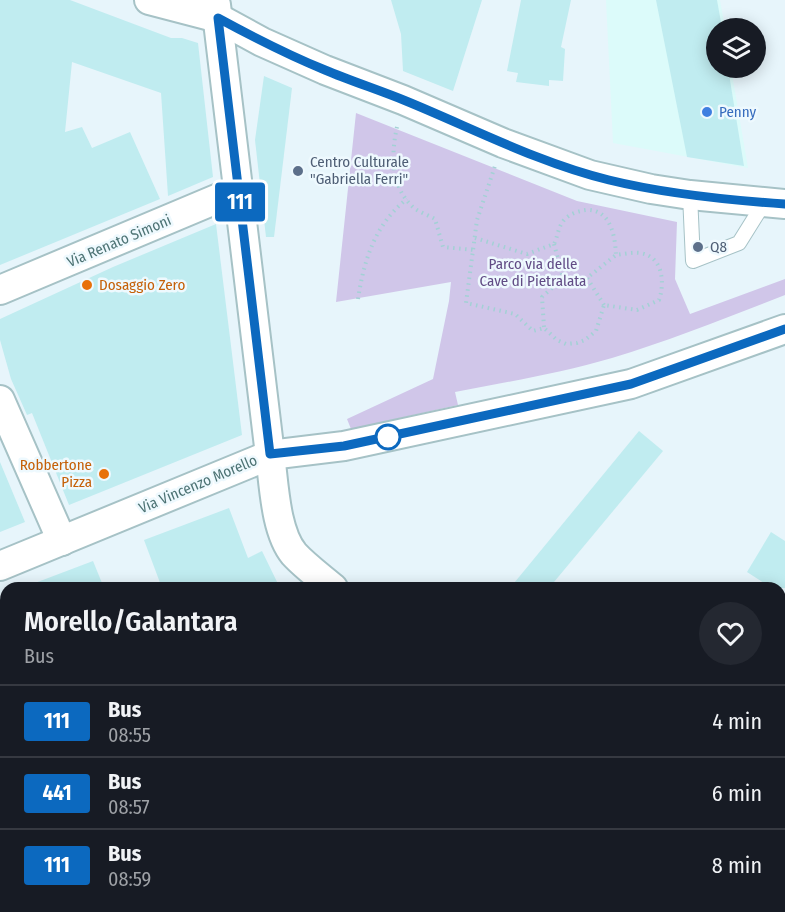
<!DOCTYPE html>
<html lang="it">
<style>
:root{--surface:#171b24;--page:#242831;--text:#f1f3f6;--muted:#9ea1a6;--line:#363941}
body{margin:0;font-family:"Fira Sans Condensed",sans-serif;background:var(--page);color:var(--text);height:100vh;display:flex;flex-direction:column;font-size:22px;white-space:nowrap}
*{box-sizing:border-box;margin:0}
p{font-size:20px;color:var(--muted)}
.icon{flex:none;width:33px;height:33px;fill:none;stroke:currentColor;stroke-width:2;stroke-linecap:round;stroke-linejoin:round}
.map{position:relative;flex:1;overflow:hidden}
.panel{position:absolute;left:0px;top:582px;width:786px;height:330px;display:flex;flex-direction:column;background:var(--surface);border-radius:18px 18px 0 0;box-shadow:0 3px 15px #0003}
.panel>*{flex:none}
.badge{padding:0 12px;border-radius:4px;font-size:21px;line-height:39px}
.fabs{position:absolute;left:706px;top:18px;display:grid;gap:12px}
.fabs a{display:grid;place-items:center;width:60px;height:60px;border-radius:50%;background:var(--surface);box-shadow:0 3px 15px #0003;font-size:30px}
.map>.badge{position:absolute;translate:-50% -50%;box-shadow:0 0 0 3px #fff}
.round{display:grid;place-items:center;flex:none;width:63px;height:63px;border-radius:32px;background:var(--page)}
.head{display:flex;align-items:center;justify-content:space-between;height:102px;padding:0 24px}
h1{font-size:28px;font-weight:600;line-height:45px}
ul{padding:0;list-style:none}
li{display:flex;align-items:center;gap:18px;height:72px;padding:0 24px;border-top:2px solid var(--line)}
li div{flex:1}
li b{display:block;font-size:22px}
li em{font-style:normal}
li .badge{min-width:66px;font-weight:700;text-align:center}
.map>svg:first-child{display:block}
</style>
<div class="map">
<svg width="785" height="912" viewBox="0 0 785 912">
<rect width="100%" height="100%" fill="#e7f5fb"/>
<!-- commercial -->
<g fill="#dcfbfa">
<path d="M606 0H720L725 28H717V68H731L748 168 613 143Z"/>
<path d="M6 652V906H436L439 912H0V654Z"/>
</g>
<!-- green -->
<path fill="#d0c6e9" d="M356 113 577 201 677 222 675 279 690 314 785 279V295C728 317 671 340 612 358 561 373 507 382 455 392L458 405 351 429 347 419 433 379 449 301 451 282 336 302Z"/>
<!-- building -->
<g fill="#c0ecf0">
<path d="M0 0H70L171 38H182L198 43 213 177 168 196 161 93 72 62 65 132 82 127 92 148 130 132 160 199 0 265Z"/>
<path d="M391 0H482L453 91 403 71 401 34Z"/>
<path d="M521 0H571L561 47 565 49 563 81 549 80V86L516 82 518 73 507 71Z"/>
<path d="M656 0H717L722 28H717V68H728L744 166 687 157Z"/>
<path d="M264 76 292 88 274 237H266L255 140Z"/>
<path d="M216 224 242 435 69 505 32 413 27 415 11 379 0 340V319L113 267Z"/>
<path d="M639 431 663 451 549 588H510Z"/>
<path d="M0 462 25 522 0 532Z"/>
<path d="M229 508 248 558 262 551 280 588H162L144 540Z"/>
<path d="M771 532 785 541V588H772L747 572Z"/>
<path d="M93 561 104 588H27V586Z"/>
</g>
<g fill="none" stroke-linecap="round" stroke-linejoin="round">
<!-- service casing -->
<g stroke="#a6c2c6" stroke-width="16">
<path id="service" d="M690 195 693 261 739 243 764 203"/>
</g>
<!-- minor casing -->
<g stroke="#a6c2c6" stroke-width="32">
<g id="minor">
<path d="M149 0 218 18 262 42 325 70 403 100 503 143 590 175 651 189 690 195 785 204"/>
<path d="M216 5 270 455C274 483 275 531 294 554 305 566 320 577 333 588"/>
<path d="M0 290 238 190"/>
<path d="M0 400 62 541"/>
<path d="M0 566 270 455 344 446 631 384 785 329"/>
<path d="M780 643 785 644"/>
</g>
</g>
<!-- path -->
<g stroke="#a3d1d5" stroke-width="4" stroke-dasharray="1.5 4.5" stroke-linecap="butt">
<path d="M397 127C391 154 390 187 414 208 419 212 428 215 435 219L443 247 474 250"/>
<path d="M475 238 527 254 554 244C558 236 558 226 565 219 571 213 579 211 586 210 611 209 615 236 616 255 624 254 632 252 640 253 663 256 665 283 659 300L637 310 604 305 596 331 585 340 577 343 566 344 557 340 544 328 533 331 515 314 466 303 477 220 495 166"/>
<path d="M554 244 563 278H587"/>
<path d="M358 299C364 260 375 224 407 199"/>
<path d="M604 305 587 278 616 255"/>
<path d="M544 327 542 297 563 278"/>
</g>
<!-- service -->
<use href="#service" stroke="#fff" stroke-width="14"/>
<!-- minor -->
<use href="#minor" stroke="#fff" stroke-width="28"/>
</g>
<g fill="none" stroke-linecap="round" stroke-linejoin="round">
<!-- line casing -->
<g stroke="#fff" stroke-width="14">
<path id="line" d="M785 204C726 200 666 194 609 180 539 163 472 128 406 101 379 90 351 81 325 70 288 55 253 37 218 18L270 454 344 446 631 384 785 329"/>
</g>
<!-- line -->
<use href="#line" stroke="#0c69bf" stroke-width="9"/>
</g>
<!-- markers -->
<circle fill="#3f7fe0" stroke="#eef9fe" stroke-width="2" cx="707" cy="112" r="6"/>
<g fill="#5c6f8a" stroke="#eef9fe" stroke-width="2">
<circle cx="298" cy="171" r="6"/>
<circle cx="698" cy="247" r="6"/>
</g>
<g fill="#e8710a" stroke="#eef9fe" stroke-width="2">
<circle cx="87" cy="285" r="6"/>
<circle cx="104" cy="474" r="6"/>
</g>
<circle fill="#fff" stroke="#0c69bf" stroke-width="3" cx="388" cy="437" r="12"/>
<g text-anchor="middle" stroke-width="5" stroke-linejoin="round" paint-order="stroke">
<!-- shop labels -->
<g font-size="15" fill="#366cbe" stroke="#eef9fe" text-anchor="start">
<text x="719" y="117">Penny</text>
</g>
<!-- service labels -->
<g font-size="15" fill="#4e5e75" stroke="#eef9fe" text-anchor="start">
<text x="310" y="167">Centro Culturale<tspan x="310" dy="17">"Gabriella Ferri"</tspan></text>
<text x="710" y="252">Q8</text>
</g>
<!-- street labels -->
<g font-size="15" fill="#4d7374" stroke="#eef9fe">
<text transform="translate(119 241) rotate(-23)" y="5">Via Renato Simoni</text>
<text transform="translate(198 484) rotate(-23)" y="5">Via Vincenzo Morello</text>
</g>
<!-- park labels -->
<g font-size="15" fill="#614b85" stroke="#eef9fe">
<text x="533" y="269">Parco via delle<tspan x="533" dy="17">Cave di Pietralata</tspan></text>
</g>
<!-- food labels -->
<g font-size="15" fill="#c56008" stroke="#eef9fe" text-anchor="start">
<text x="99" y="290">Dosaggio Zero</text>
<text x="92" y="470" text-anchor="end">Robbertone<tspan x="92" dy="17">Pizza</tspan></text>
</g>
</g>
</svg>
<div class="fabs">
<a><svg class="icon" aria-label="layers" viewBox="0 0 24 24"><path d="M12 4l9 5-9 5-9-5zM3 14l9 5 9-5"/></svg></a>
</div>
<b class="badge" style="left:240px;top:202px;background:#0c69bf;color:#fff">111</b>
<section class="panel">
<div class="head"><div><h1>Morello/Galantara</h1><p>Bus</p></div><a class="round"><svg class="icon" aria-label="heart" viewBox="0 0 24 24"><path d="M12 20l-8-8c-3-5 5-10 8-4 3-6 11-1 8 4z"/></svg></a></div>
<ul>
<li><span class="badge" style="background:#0c69bf;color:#fff">111</span><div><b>Bus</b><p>08:55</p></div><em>4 min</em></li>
<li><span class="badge" style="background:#0c69bf;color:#fff">441</span><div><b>Bus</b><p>08:57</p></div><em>6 min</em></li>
<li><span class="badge" style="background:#0c69bf;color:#fff">111</span><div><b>Bus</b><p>08:59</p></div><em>8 min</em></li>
</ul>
</section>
</div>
